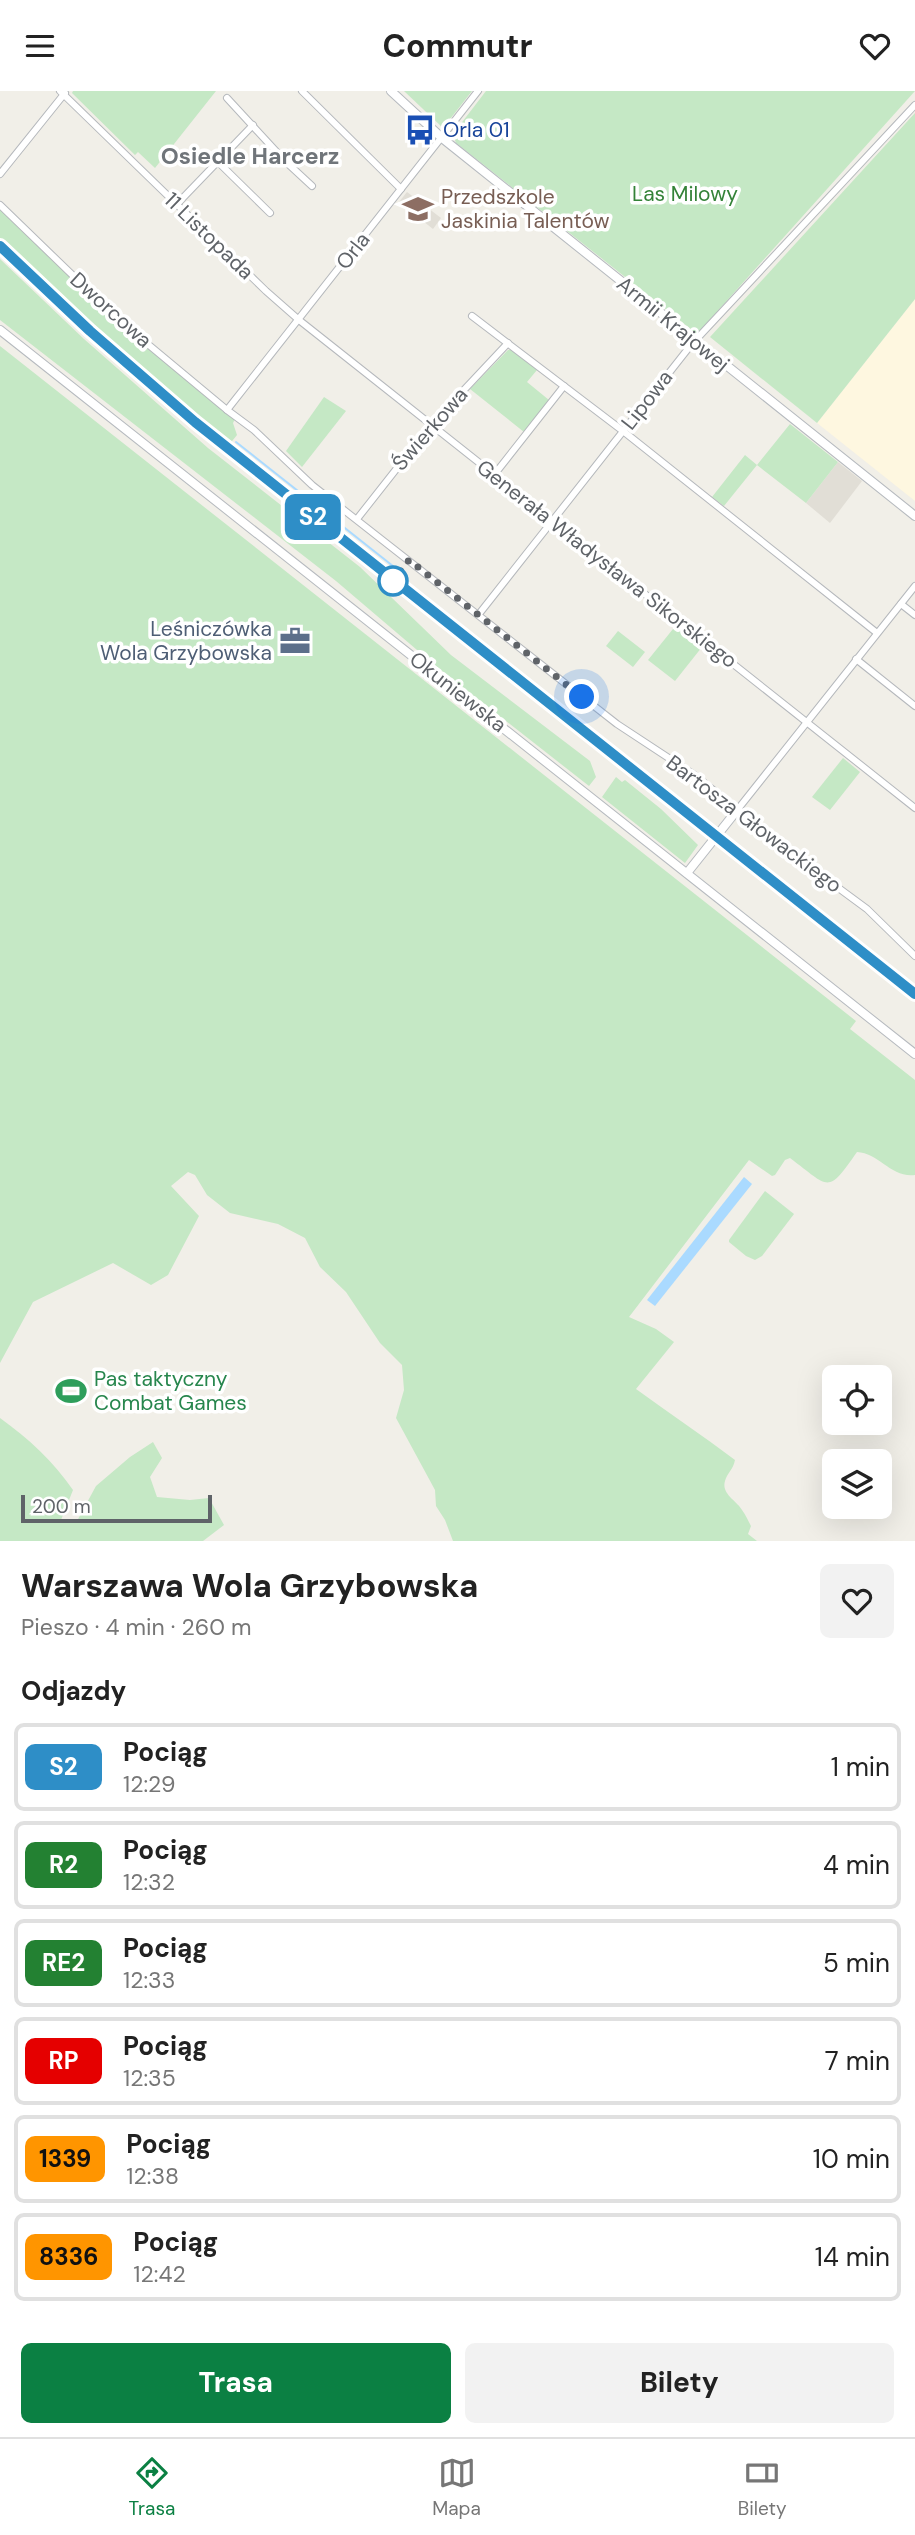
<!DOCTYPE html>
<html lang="pl">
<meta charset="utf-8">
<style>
:root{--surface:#fff;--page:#f2f2f2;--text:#222;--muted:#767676;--line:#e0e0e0;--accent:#0b8043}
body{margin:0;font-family:"DM Sans",sans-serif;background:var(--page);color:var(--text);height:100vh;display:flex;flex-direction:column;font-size:26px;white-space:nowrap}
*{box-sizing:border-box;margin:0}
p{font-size:23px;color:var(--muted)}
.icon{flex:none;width:38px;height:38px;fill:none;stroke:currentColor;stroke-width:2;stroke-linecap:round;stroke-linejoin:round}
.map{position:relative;height:1450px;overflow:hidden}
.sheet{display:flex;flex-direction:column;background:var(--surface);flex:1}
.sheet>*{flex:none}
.badge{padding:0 14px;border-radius:10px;font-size:24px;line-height:46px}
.buttons{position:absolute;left:822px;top:1274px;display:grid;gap:14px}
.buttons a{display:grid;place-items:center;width:70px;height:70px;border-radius:10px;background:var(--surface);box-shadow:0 7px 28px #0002;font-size:35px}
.scale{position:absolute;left:21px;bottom:18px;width:191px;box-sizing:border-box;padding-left:7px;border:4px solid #5f6368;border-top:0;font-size:19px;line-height:24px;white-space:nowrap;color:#5f6368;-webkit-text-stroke:5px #fff;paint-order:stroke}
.you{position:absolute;width:35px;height:35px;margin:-18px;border:5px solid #fff;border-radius:50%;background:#1a73e8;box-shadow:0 0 0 10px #1a73e833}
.map>.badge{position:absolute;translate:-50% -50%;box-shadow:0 0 0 4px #fff}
h2{padding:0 21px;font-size:26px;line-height:63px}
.round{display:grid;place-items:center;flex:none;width:74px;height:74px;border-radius:10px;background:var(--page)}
.summary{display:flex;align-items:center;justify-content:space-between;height:119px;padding:0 21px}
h1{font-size:33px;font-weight:700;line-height:52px}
.primary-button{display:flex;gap:14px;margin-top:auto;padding:14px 21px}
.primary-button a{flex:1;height:80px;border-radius:10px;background:var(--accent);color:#fff;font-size:28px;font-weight:700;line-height:80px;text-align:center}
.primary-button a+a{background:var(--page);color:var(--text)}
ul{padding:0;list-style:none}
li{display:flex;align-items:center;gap:21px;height:88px;margin:0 14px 10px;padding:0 7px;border:4px solid var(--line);border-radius:10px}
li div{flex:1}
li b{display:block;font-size:26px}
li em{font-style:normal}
li .badge{min-width:77px;font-weight:700;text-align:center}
header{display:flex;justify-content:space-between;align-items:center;height:91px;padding:0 21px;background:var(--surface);font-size:32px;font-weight:700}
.dock{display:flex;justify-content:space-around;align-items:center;height:98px;border-top:2px solid var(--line);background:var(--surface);font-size:19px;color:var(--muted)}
.dock a{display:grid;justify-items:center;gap:4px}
.dock .on{color:var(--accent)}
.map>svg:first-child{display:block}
</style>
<header><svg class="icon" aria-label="menu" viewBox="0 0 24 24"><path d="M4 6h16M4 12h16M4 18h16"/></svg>Commutr<svg class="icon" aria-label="heart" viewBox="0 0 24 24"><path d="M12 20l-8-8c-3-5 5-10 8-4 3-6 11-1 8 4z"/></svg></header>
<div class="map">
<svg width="915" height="1450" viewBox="0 0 915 1450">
<rect width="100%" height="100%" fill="#f1efe8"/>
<!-- commercial -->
<path fill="#fef7e0" d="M915 208V410L817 332Z"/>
<!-- education -->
<g fill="#e1ded6">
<path d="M407 101 441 127 433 138 399 111Z"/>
<path d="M838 371 862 390 830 432 806 412Z"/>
</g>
<!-- green -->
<g fill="#c5e8c5">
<path d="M73 0H216L155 77 138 61 135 64 72 2Z"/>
<path d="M404 0H472L443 37Z"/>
<path d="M486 0H915L697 243 456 52 453 43Z"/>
<path d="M915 22V208L817 332 710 246Z"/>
<path d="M0 118 124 237 235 328 233 332 237 344 228 355 223 351 224 349 85 228 0 147Z"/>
<path d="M0 168 84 248 208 357 360 476 451 564 590 670 596 686 589 695 437 576 336 490 0 229Z"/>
<path d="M0 255 856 930 850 938 915 989V1084C891 1087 879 1062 857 1061 827 1104 830 1097 790 1067L785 1069 775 1084 772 1085 749 1069 629 1226 656 1238 674 1251 636 1298C669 1322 702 1344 735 1369 733 1379 727 1382 725 1390 721 1403 737 1410 742 1419 746 1424 748 1430 751 1435L748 1443 757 1450H453L445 1429 436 1415 435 1399 396 1327 404 1299 402 1274 380 1252 346 1201 320 1176 305 1147 278 1133 230 1122 207 1104 195 1084 188 1081 171 1095 199 1125 168 1184 151 1194 113 1172 33 1211 0 1272Z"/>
<path d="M508 259H511L537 279 527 291 549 309 524 341 470 298Z"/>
<path d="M324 306 346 320 302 376 286 360Z"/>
<path d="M790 333 838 371 806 412 757 374 724 415 712 406 745 364 757 374Z"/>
<path d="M678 537 702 556 675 590 648 569 673 538Z"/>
<path d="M618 540 645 561 633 576 606 555Z"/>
<path d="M843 667 860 681 830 719 812 706Z"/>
<path d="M616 686 622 691 625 689 661 718 698 754 685 772 602 706Z"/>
<path d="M765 1100 794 1123 762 1165 755 1169 746 1165 729 1151V1149Z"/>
<path d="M0 1327C29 1348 53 1370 73 1399L61 1429 77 1430 96 1395 130 1366 153 1351 162 1367 150 1386 157 1406 190 1409 209 1407 224 1434 203 1450H0Z"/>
</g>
<!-- water -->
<path fill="#aadaff" d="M744 1086 752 1093 655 1215 647 1209Z"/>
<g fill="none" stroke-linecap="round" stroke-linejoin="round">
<!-- stream -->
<path stroke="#aadaff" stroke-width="2" d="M236 351 398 479"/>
<!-- street casing -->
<g stroke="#b5b8bc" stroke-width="8">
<g id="street">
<path d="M60 0 266 200 299 229 915 717"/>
<path d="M302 0 401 98"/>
<path d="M227 7 285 70 312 95"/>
<path d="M218 71 270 122"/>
<path d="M0 83 65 2"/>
<path d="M177 113 253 34"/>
<path d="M0 114 120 230 227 319 254 339 312 394 617 633 693 683 810 776 867 818 915 865"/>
<path d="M472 225 623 340 877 542"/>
<path d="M227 319 478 0"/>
<path d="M494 384 564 295"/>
<path d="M357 428 431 334 508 252"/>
<path d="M901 513 915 524"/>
<path d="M479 523 691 254 915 14"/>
<path d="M856 568 915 615"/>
<path d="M738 718 915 495"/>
</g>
</g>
<!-- secondary casing -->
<g stroke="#b6babf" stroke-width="10">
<g id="secondary">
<path d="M391 0 442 47 915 425"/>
<path d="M0 239 915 963"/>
<path d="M687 782 738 718"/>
</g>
</g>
<!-- street -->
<use href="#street" stroke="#fff" stroke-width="6"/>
<!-- secondary -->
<use href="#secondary" stroke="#fff" stroke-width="8"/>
<!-- rail casing -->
<g stroke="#b6b7b8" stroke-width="4.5">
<path id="rail" d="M0 155 90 240 195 331 915 903"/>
</g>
<!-- rail -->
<use href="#rail" stroke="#fff" stroke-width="2" stroke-dasharray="5" stroke-linecap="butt"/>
</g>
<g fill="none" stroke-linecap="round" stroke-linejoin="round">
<!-- line casing -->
<g stroke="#fff" stroke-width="16">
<path id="line" d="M0 155 90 240 195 331 915 903"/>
</g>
<!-- line -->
<use href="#line" stroke="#2e8ec7" stroke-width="10"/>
<!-- walk -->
<path stroke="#5f6368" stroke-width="7" stroke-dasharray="0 12.6" d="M393 490 409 469 582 606"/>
</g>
<!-- icons -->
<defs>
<g id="bus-bare" transform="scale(2.415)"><path d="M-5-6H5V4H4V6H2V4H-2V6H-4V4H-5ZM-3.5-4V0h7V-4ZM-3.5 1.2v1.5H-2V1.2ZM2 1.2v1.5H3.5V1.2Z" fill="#1a4fb4" stroke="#fff" stroke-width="2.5" paint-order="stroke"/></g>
<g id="school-bare" transform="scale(2.415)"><path d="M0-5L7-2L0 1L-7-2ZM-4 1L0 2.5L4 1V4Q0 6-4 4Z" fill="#8d6e63" stroke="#fff" stroke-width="2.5" paint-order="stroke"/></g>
<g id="office-bare" transform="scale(2.415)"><path d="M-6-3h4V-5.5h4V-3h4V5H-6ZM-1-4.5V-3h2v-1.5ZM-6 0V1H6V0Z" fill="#5c6f8a" stroke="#fff" stroke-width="2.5" paint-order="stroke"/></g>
<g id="stadium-bare" transform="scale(2.415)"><path d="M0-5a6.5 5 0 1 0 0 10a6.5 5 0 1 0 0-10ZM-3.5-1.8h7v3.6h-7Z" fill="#2e9e5b" stroke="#fff" stroke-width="2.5" paint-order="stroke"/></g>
</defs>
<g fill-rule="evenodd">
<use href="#bus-bare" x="420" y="39"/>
<use href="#school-bare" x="418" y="118"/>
<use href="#office-bare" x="295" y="550"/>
<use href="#stadium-bare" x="71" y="1300"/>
</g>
<!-- markers -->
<circle fill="#fff" stroke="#2e8ec7" stroke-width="3.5" cx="393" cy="490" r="14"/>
<g text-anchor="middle" stroke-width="7" stroke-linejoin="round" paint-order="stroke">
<!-- transit labels -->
<g font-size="21" fill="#164399" stroke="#fff" text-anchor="start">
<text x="443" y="46">Orla 01</text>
</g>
<!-- park labels -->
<g font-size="21" fill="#348238" stroke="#fff">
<text x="685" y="110">Las Milowy</text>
</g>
<!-- education labels -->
<g font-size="21" fill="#785e54" stroke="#fff" text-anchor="start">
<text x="441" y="113">Przedszkole<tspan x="441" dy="24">Jaskinia Talentów</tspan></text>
</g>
<!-- street labels -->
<g font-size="21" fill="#5f6368" stroke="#fff">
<text transform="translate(209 145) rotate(44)" y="7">11 Listopada</text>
<text transform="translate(353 160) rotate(-52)" y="7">Orla</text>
<text transform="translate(111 219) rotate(42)" y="7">Dworcowa</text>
<text transform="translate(673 233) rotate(39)" y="7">Armii Krajowej</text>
<text transform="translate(647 309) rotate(-52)" y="7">Lipowa</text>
<text transform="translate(430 338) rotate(-49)" y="7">Świerkowa</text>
<text transform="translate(607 473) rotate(38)" y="7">Generała Władysława Sikorskiego</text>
<text transform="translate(458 601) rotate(38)" y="7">Okuniewska</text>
<text transform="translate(754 733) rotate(37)" y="7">Bartosza Głowackiego</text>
</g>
<!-- service labels -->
<g font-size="21" fill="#4e5e75" stroke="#fff" text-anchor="end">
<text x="272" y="545">Leśniczówka<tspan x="272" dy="24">Wola Grzybowska</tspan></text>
</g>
<!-- leisure labels -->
<g font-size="21" fill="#27864d" stroke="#fff" text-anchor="start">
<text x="94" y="1295">Pas taktyczny<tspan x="94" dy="24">Combat Games</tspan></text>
</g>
<!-- neighbourhood labels -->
<g font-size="23" font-weight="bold" fill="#70757a" stroke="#fff">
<text x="250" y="73">Osiedle Harcerz</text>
</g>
</g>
</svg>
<div class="buttons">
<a><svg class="icon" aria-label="locate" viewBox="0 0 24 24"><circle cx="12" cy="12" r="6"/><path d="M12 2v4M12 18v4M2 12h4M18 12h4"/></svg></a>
<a><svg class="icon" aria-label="layers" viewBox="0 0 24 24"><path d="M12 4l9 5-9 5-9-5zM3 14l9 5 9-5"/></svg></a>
</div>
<div class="scale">200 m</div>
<div class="you" style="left:582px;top:606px"></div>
<b class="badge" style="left:313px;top:426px;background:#2e8ec7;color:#fff">S2</b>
</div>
<section class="sheet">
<div class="summary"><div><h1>Warszawa Wola Grzybowska</h1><p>Pieszo · 4 min · 260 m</p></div><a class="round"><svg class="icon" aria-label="heart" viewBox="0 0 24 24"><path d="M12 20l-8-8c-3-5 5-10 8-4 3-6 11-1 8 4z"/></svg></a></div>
<h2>Odjazdy</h2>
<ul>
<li><span class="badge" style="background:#2e8ec7;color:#fff">S2</span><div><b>Pociąg</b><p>12:29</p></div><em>1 min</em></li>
<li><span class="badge" style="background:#238132;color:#fff">R2</span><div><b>Pociąg</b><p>12:32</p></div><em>4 min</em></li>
<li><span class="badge" style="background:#238132;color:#fff">RE2</span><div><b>Pociąg</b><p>12:33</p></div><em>5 min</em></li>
<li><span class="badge" style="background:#e50000;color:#fff">RP</span><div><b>Pociąg</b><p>12:35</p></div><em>7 min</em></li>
<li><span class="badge" style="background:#ff9500;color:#111">1339</span><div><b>Pociąg</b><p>12:38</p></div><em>10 min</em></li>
<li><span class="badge" style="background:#ff9500;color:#111">8336</span><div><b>Pociąg</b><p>12:42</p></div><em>14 min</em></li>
</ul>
<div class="primary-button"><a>Trasa</a><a>Bilety</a></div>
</section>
<nav class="dock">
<a class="on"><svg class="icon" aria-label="directions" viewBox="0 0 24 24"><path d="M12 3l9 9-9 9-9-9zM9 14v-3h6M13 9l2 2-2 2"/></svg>Trasa</a>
<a><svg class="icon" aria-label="map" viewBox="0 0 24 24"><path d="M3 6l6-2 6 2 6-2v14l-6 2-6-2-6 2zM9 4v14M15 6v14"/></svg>Mapa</a>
<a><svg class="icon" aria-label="tickets" viewBox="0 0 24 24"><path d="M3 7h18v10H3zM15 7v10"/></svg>Bilety</a>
</nav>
